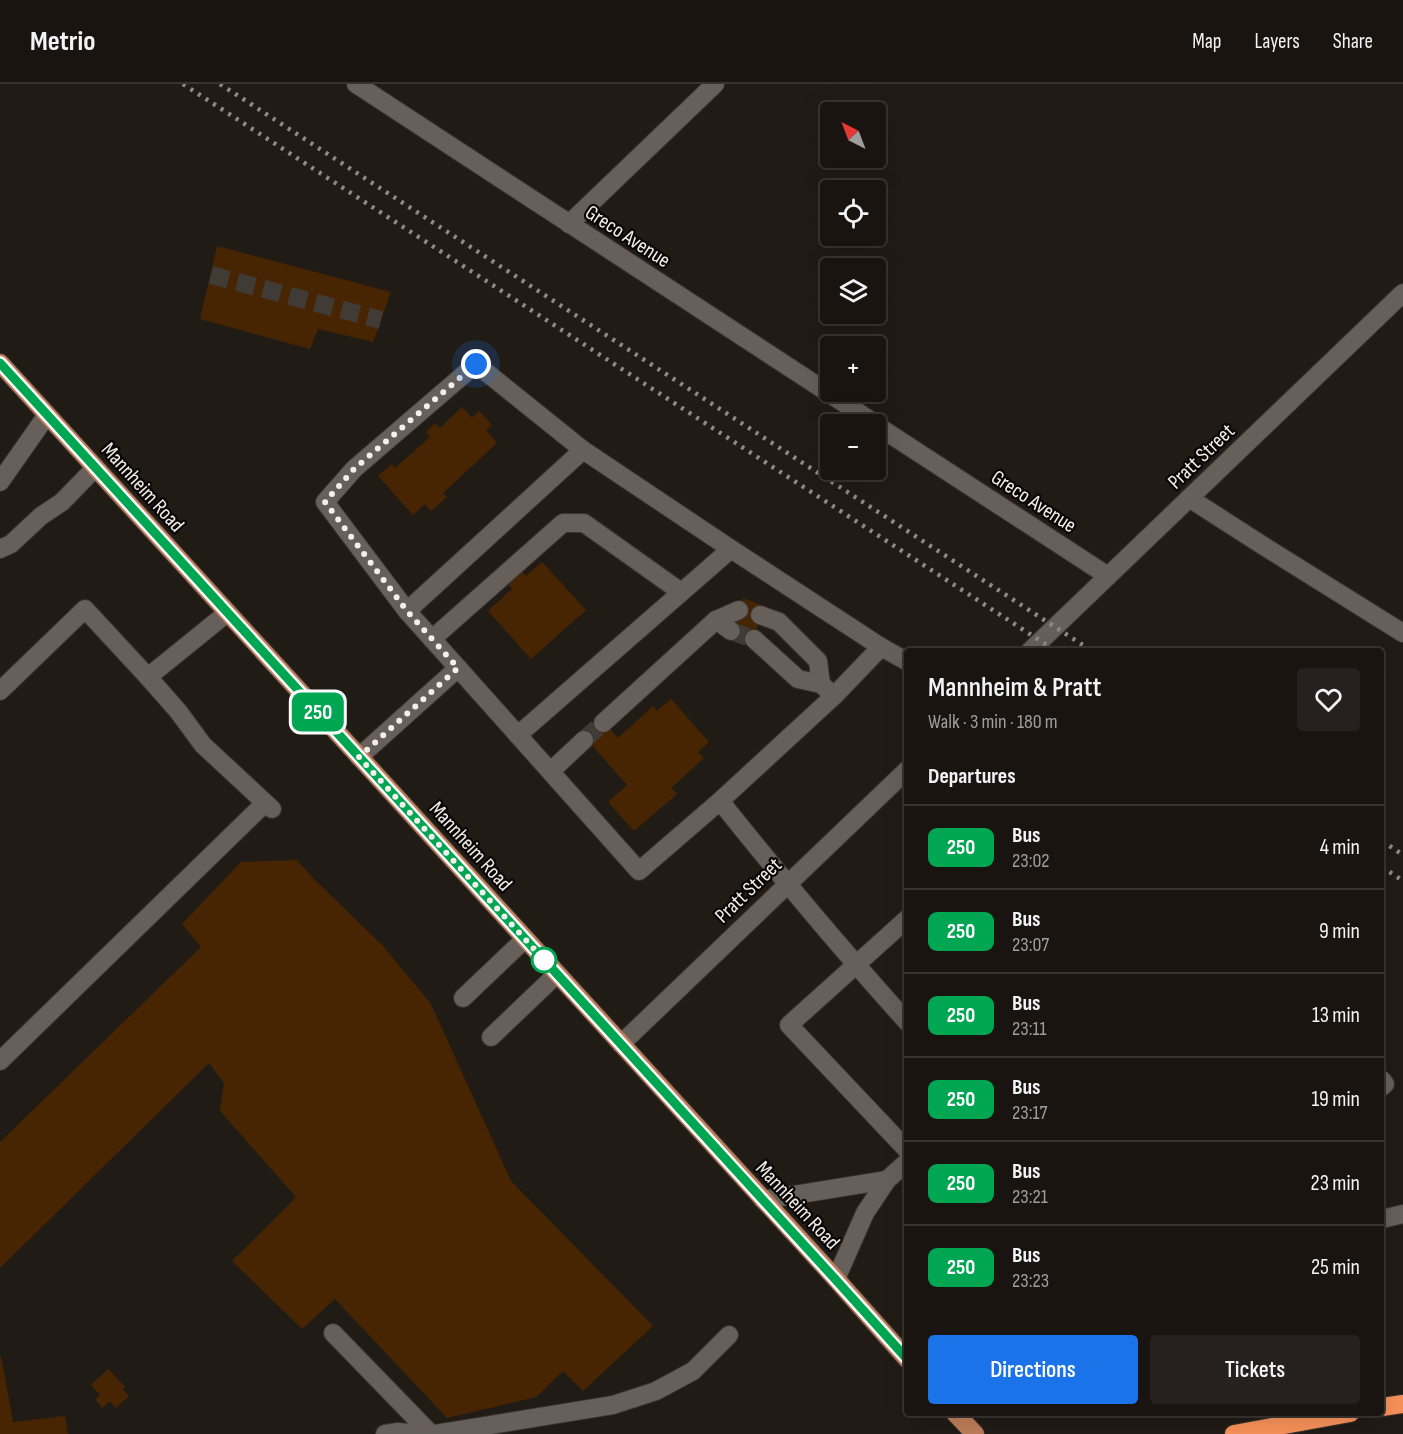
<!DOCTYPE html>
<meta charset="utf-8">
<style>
:root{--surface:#191410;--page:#26211e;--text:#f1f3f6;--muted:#9f9e9f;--line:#373330;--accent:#1a73e8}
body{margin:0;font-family:"Sofia Sans Condensed",sans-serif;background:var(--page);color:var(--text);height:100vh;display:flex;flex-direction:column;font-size:22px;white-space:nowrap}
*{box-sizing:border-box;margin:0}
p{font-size:20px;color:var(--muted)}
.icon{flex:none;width:33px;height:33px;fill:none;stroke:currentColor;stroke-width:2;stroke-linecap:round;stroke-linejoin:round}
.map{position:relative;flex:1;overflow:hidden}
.drawer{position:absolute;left:904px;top:564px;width:480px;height:768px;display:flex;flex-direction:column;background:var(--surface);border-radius:6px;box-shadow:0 6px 24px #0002,0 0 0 2px var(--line)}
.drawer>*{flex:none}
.badge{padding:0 12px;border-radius:9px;font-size:21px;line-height:39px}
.needle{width:39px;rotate:318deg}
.tools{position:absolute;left:820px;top:18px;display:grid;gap:12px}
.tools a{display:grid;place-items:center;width:66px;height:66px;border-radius:6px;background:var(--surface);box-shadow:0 6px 24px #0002,0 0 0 2px var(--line);font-size:30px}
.you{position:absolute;width:30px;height:30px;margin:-15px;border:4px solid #fff;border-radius:50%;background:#1a73e8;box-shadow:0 0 0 9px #1a73e833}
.map>.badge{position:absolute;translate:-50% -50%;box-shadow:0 0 0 3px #fff}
h2{padding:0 24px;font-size:22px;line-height:54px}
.round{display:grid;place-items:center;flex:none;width:63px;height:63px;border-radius:6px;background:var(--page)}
.overview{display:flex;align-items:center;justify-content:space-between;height:102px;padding:0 24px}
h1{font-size:28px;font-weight:600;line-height:45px}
.action{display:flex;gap:12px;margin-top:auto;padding:12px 24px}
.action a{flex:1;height:69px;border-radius:6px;background:var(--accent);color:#fff;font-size:24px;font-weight:600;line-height:69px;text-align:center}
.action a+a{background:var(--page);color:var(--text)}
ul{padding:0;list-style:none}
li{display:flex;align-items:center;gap:18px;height:84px;padding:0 24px;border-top:2px solid var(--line)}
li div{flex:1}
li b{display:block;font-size:22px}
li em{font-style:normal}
li .badge{min-width:66px;font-weight:700;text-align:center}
header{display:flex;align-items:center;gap:36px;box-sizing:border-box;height:84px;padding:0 30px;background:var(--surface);border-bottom:2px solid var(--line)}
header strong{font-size:28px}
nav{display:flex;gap:33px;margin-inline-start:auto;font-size:21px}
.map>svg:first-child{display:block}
</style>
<header>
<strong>Metrio</strong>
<nav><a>Map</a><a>Layers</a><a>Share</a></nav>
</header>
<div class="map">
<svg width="1403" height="1350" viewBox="0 0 1403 1350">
<rect width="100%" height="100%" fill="#211b16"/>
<!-- building -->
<g fill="#482502">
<path d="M217 162 391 208 373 258 318 245 310 265 200 235Z"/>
<path d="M462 323 472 334 479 327 492 341 486 346 497 359 443 409 447 413 431 427 425 420 413 431 378 392 392 380 395 384 430 353 426 348 435 339 440 344Z"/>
<path d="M542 478 586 526 531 575 488 527 512 505 508 500 522 488 526 492Z"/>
<path d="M743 514 764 522 751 561 729 554Z"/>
<path d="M671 615 709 658 698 668 704 674 671 704 677 710 634 747 608 718 627 701 581 649 599 633 618 654 653 622 657 627Z"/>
<path d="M297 776 313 794 383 862 431 920 511 1097 653 1242 583 1307 563 1287 536 1313 447 1334 335 1215 302 1245 232 1177 296 1113 220 1027 224 999 209 979 0 1184V1058L201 863 182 840 241 778Z"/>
<path d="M0 1272H1L13 1338 65 1332 68 1350H0Z"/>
<path d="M108 1285 125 1303 123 1305 129 1312 116 1324 110 1317 102 1324 95 1315 100 1311 91 1301Z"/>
</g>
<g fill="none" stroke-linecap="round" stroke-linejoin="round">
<!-- minor-tunnel -->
<g stroke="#413b36" stroke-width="18" stroke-dasharray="18 9" stroke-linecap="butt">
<path d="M211 191 381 236"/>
<path d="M731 547 754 555"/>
<path d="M584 656 603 639"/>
</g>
<!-- minor casing -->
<g stroke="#3a3532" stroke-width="20">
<g id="minor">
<path d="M356 0 876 340"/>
<path d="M569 140 715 0"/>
<path d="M876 341 1108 492"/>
<path d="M0 398 47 331"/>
<path d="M1189 414 1262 461 1403 549"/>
<path d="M0 465 11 460 41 432 62 418 95 384"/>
<path d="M407 527 325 418 354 385 476 280 583 366"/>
<path d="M227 529 148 593 178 627 203 661 272 725"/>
<path d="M760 531 779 538 818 577 821 600"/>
<path d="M716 536 731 547"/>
<path d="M432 555 563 439H584L681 508"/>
<path d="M754 555 798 595 821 600 834 612"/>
<path d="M1030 567 1403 209"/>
<path d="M458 584 407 527 583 366 731 465 881 563"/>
<path d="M0 607 85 525 148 593"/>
<path d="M603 639 716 536 739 526"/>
<path d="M518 651 731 465"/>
<path d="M359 673 458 584 639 787 720 717C781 793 842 866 908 939"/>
<path d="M551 687 584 656"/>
<path d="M720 717 834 612 881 563 908 578"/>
<path d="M908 834 789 941 908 1067"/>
<path d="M463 914 525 855"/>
<path d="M491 953 557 890"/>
<path d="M621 960 908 685"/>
<path d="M0 977 265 719"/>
<path d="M1382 996 1385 1000 1382 1003"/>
<path d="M763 1116 887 1096"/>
<path d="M1382 1135 1403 1130"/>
<path d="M836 1195 865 1129 887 1096 908 1077"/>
<path d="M333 1249 431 1350"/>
<path d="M385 1350 398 1348 423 1350"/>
<path d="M435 1350 613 1321 656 1307 693 1287 729 1251"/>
</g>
</g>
<!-- major casing -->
<g stroke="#3a3532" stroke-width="20">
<g id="major">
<path d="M0 279 836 1195 908 1276"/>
<path d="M955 1329 975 1350"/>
</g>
</g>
<!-- highway casing -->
<g stroke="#3a3532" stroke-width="20">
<g id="highway">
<path d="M1382 1323 1403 1320"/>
<path d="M1234 1350 1350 1329"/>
</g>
</g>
<!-- minor -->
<use href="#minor" stroke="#675f59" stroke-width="18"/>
<!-- major -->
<use href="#major" stroke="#bd7d59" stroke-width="18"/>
<!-- highway -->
<use href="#highway" stroke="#f79159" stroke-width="18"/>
<!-- rail -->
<g stroke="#8f8a86" stroke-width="4.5" stroke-dasharray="3 6" stroke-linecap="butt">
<path d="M183 0 1056 567"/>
<path d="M220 0 1092 567"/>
<path d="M1382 757 1403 771"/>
<path d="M1382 783 1403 797"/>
</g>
</g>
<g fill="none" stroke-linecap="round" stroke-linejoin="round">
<!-- line casing -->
<g stroke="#fff" stroke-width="14">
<path id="line" d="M0 279 836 1196 908 1276"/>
</g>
<!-- line -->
<use href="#line" stroke="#00a651" stroke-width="9"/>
<!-- walk -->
<path stroke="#f4efec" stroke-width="6" stroke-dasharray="0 10.8" d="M476 280 354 385 325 418 407 527 458 584 359 673 544 876"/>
</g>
<!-- markers -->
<circle fill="#fff" stroke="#00a651" stroke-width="3" cx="544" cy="876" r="12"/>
<g text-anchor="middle" stroke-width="4.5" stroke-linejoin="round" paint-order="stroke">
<!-- street labels -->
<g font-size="21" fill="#f4efec" stroke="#090605">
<text transform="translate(628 152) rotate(33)" y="7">Greco Avenue</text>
<text transform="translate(1201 372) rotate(-44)" y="7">Pratt Street</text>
<text transform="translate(143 403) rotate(48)" y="7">Mannheim Road</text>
<text transform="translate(1034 417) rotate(33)" y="7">Greco Avenue</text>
<text transform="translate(471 762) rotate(48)" y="7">Mannheim Road</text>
<text transform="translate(748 806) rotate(-44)" y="7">Pratt Street</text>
<text transform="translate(798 1121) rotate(47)" y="7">Mannheim Road</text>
</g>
</g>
</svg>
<div class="tools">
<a><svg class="needle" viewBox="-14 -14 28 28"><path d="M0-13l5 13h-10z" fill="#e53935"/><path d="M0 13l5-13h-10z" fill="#9f9e9f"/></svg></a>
<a><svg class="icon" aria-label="locate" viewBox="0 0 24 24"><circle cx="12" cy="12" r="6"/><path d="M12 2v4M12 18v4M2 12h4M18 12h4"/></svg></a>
<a><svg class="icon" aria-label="layers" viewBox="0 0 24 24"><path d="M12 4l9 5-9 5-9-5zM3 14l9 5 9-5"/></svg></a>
<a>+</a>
<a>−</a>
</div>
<div class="you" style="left:476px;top:280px"></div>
<b class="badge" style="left:318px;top:628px;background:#00a651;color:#fff">250</b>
<section class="drawer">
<div class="overview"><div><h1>Mannheim &amp; Pratt</h1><p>Walk · 3 min · 180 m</p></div><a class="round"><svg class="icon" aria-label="heart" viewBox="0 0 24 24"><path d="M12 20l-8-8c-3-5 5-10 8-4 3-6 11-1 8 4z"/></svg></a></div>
<h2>Departures</h2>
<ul>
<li><span class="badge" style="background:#00a651;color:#fff">250</span><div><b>Bus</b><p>23:02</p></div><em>4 min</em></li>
<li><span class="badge" style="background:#00a651;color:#fff">250</span><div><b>Bus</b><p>23:07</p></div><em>9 min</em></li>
<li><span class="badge" style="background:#00a651;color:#fff">250</span><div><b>Bus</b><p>23:11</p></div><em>13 min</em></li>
<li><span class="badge" style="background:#00a651;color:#fff">250</span><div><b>Bus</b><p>23:17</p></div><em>19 min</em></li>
<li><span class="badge" style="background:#00a651;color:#fff">250</span><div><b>Bus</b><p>23:21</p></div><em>23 min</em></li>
<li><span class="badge" style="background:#00a651;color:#fff">250</span><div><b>Bus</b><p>23:23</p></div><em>25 min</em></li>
</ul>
<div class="action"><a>Directions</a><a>Tickets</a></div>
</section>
</div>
